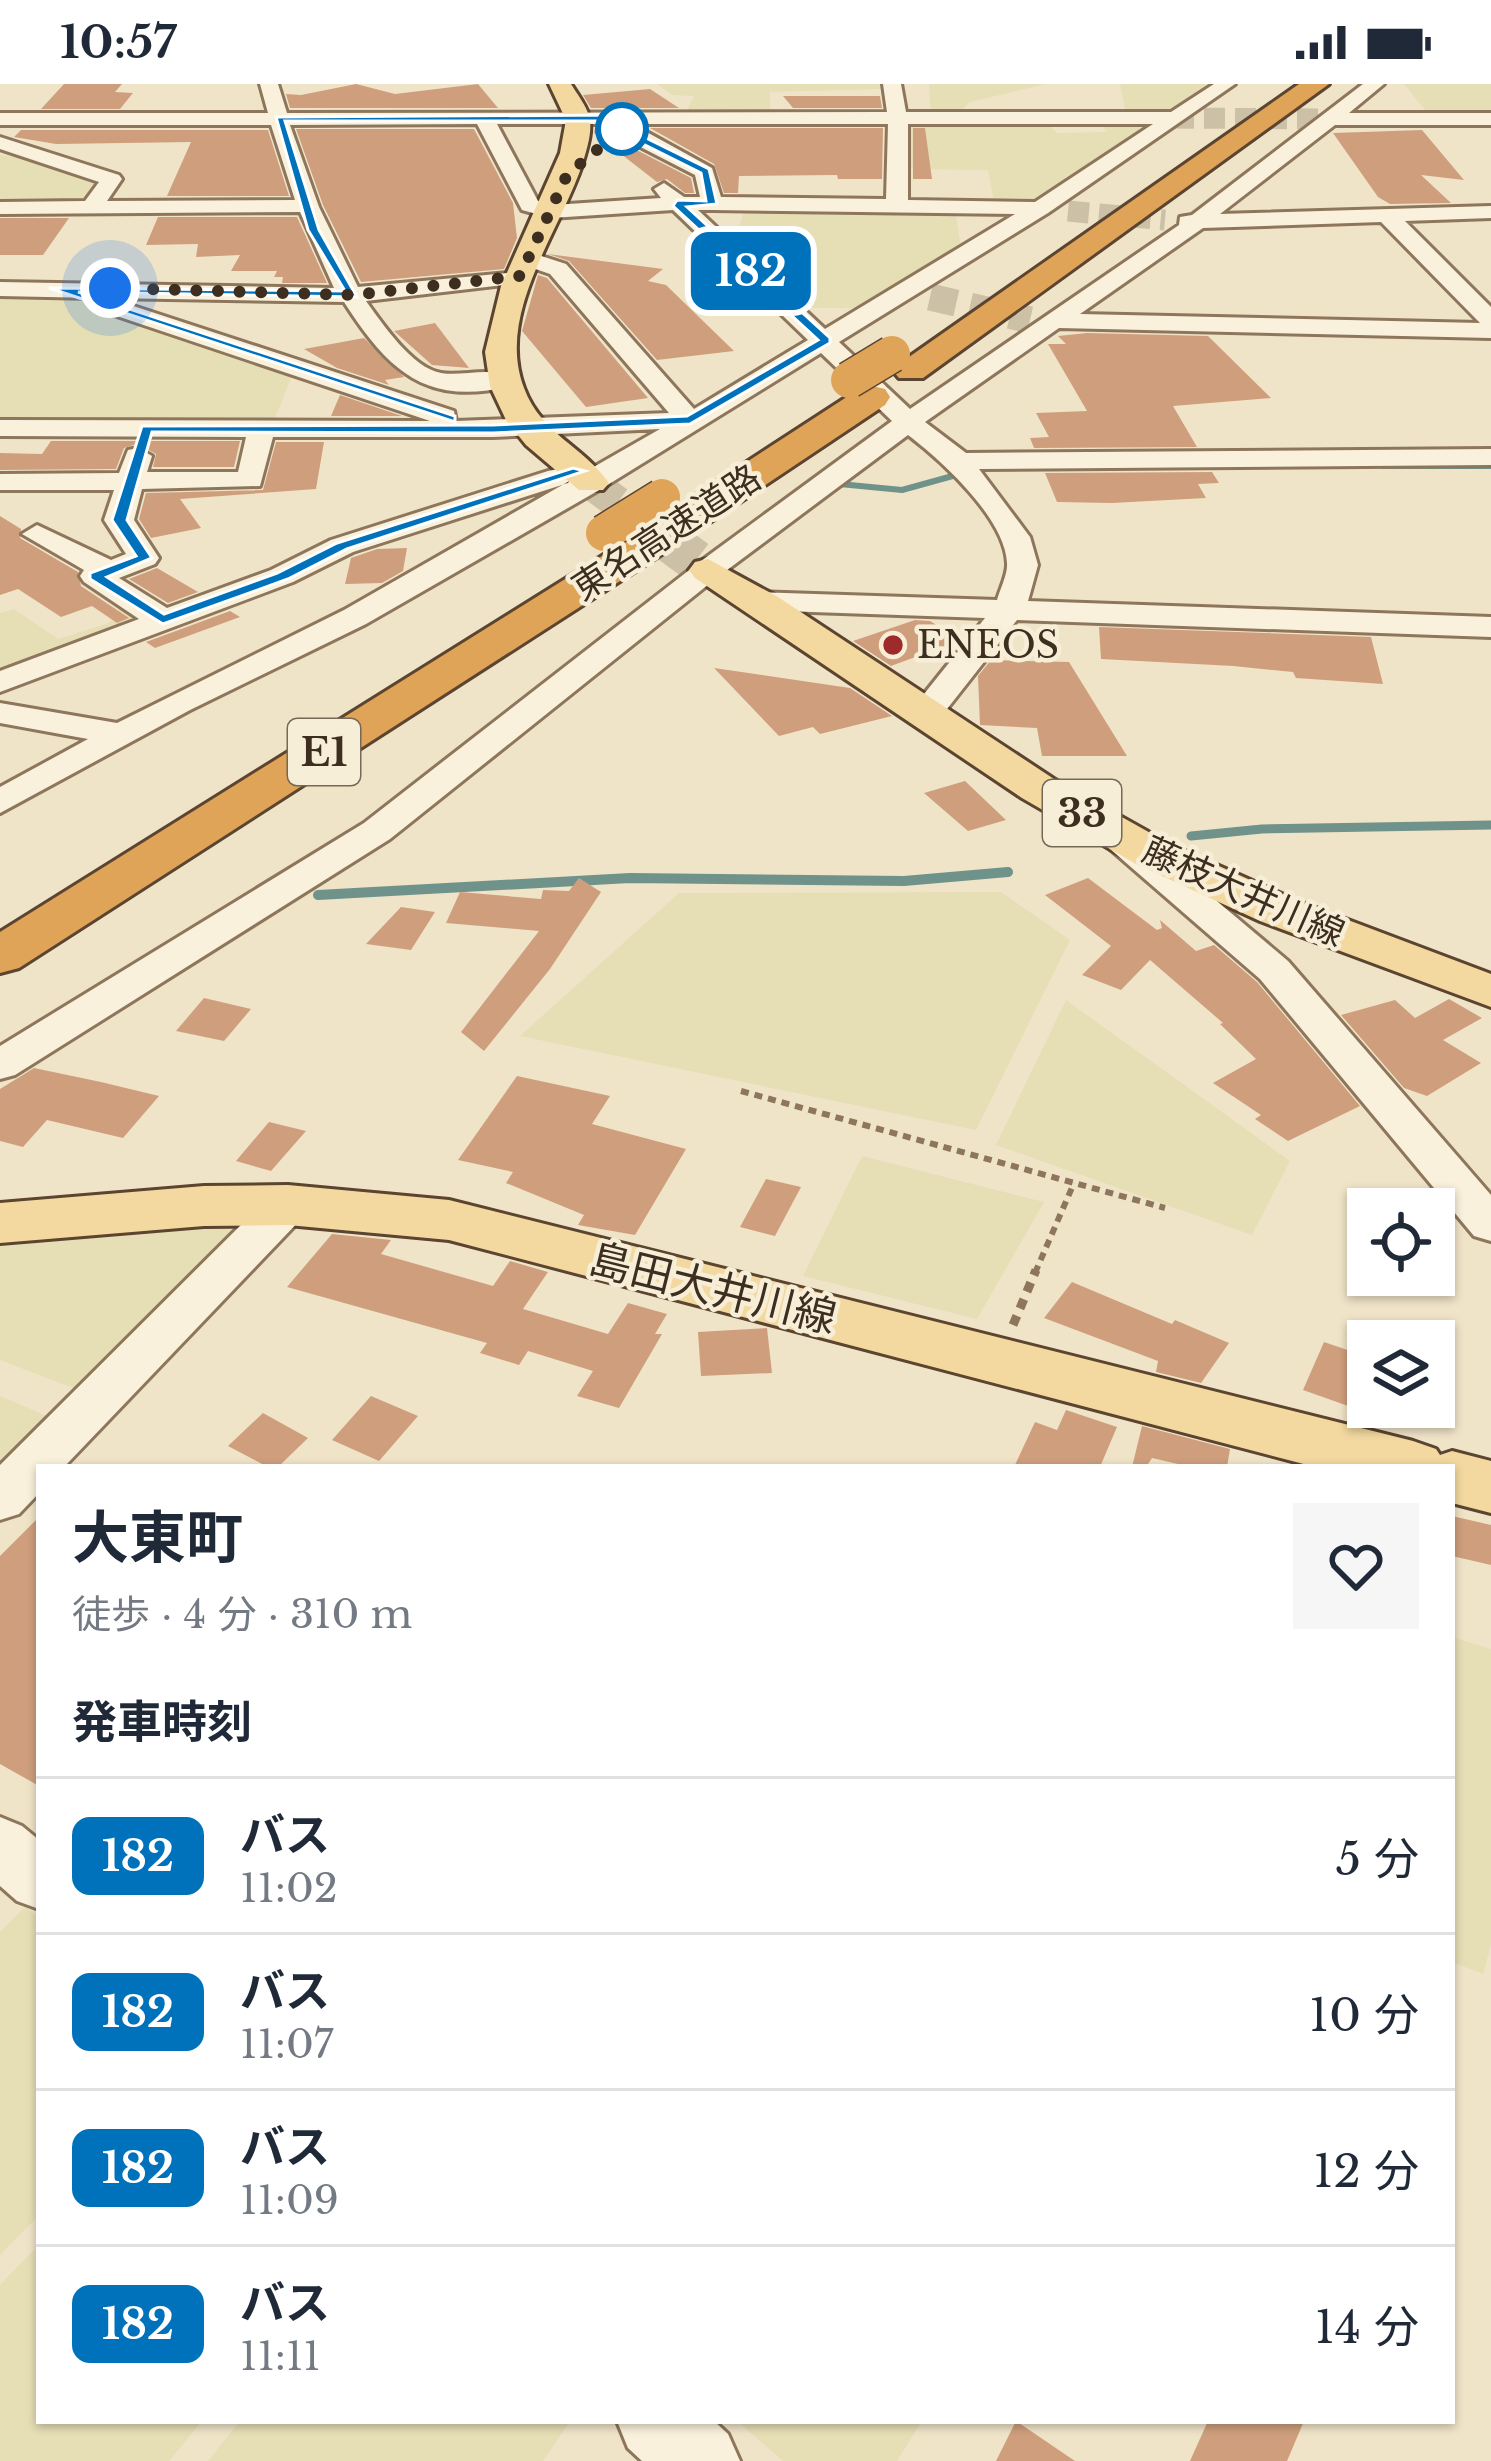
<!DOCTYPE html>
<html lang="ja">
<meta charset="utf-8">
<style>
:root{--surface:#fff;--page:#f6f6f7;--text:#1f2937;--muted:#747a83;--line:#e0e1e3}
body{margin:0;font-family:"Libre Baskerville","Noto Sans JP",serif;background:var(--page);color:var(--text);height:100vh;display:flex;flex-direction:column;font-size:45px;white-space:nowrap}
*{box-sizing:border-box;margin:0}
p{font-size:39px;color:var(--muted)}
.icon{flex:none;width:66px;height:66px;fill:none;stroke:currentColor;stroke-width:2;stroke-linecap:round;stroke-linejoin:round}
.map{position:relative;flex:1;overflow:hidden}
.drawer{position:absolute;left:36px;top:1380px;width:1419px;height:960px;display:flex;flex-direction:column;background:var(--surface);border-radius:0px;box-shadow:0 3px 9px #0004}
.drawer>*{flex:none}
.badge{padding:0 24px;border-radius:18px;font-size:42px;line-height:78px}
.buttons{position:absolute;left:1347px;top:1104px;display:grid;gap:24px}
.buttons a{display:grid;place-items:center;width:108px;height:108px;border-radius:0px;background:var(--surface);box-shadow:0 3px 9px #0004;font-size:60px}
.you{position:absolute;width:60px;height:60px;margin:-30px;border:9px solid #fff;border-radius:50%;background:#1a73e8;box-shadow:0 0 0 18px #1a73e833}
.map>.badge{position:absolute;translate:-50% -50%;box-shadow:0 0 0 6px #fff}
h2{padding:0 36px;font-size:45px;line-height:108px}
.round{display:grid;place-items:center;flex:none;width:126px;height:126px;border-radius:0px;background:var(--page)}
.headline{display:flex;align-items:center;justify-content:space-between;height:204px;padding:0 36px}
h1{font-size:57px;font-weight:700;line-height:90px}
ul{padding:0;list-style:none}
li{display:flex;align-items:center;gap:36px;height:156px;padding:0 36px;border-top:3px solid var(--line)}
li div{flex:1}
li b{display:block;font-size:45px}
li em{font-style:normal}
li .badge{min-width:132px;font-weight:700;text-align:center}
.status{display:flex;justify-content:space-between;align-items:center;height:84px;padding:0 60px;background:var(--surface);direction:ltr}
.status svg{height:33px;fill:currentColor}
.map>svg:first-child{display:block}
</style>
<div class="status"><b>10:57</b><svg viewBox="0 0 49 12"><path d="M0 12V9h3v3zM5 12V6h3v6zM10 12V3h3v9zM15 12V0h3v12zM26 1h20v11H26zM47 4h2v5h-2z"/></svg></div>
<div class="map">
<svg width="1491" height="2377" viewBox="0 0 1491 2377">
<rect width="100%" height="100%" fill="#f0e4c8"/>
<!-- farmland -->
<g fill="#e6deb5">
<path d="M657 0H881V5L770 8V30L686 29 694 12 672 11Z"/>
<path d="M929 0H1046L970 18 955 33 931 32Z"/>
<path d="M1120 0H1219L1171 30H1126Z"/>
<path d="M1404 0H1491V31H1429Z"/>
<path d="M906 39H1048L1057 49 1106 48 1102 40 1156 39 1031 119 994 118 988 86 907 85Z"/>
<path d="M0 71 44 76 104 96 90 120H0Z"/>
<path d="M744 124 955 126 961 164 863 224H815L798 219 735 163Z"/>
<path d="M0 209H53L294 287 275 334 0 335Z"/>
<path d="M120 524 150 537 0 594V529L14 525 58 555 109 539Z"/>
<path d="M1001 808 1070 856 976 1046 520 952 679 809Z"/>
<path d="M1066 916 1290 1077 1252 1151 996 1061Z"/>
<path d="M862 1072 1044 1118 977 1235 803 1192Z"/>
<path d="M231 1142 236 1151 76 1305 0 1276V1158Z"/>
<path d="M0 1312 49 1333 0 1385Z"/>
<path d="M1452 1553 1491 1565V1861L1483 1890 1452 1878Z"/>
<path d="M25 1823 39 1834V2131L0 2171V1848Z"/>
<path d="M39 2161V2337H202L169 2377H0V2201Z"/>
<path d="M240 2337H570L543 2377H208Z"/>
<path d="M737 2337H922L897 2377H783Z"/>
</g>
<g fill="none" stroke-linecap="round" stroke-linejoin="round">
<!-- stream-far2 -->
<g stroke="#6f938a" stroke-width="6">
<path d="M1383 382H1491"/>
<path d="M829 399 902 406 967 388"/>
</g>
<!-- stream-far1 -->
<path stroke="#6f938a" stroke-width="9" d="M1191 752 1262 745 1491 741"/>
<!-- stream -->
<path stroke="#6f938a" stroke-width="10" d="M318 811 630 794 904 797 1008 788"/>
</g>
<!-- building -->
<g fill="#cf9f7d">
<path d="M64 0H122L115 8 133 9 120 25H41Z"/>
<path d="M356 0 395 10 478 0 498 24H290L286 10 301 11Z"/>
<path d="M650 5 679 24H591L583 11Z"/>
<path d="M783 12H880L882 24H793Z"/>
<path d="M595 44H608L621 58 691 94 694 109H685L667 95 657 98 594 49Z"/>
<path d="M650 44H883L882 95H838L837 91 739 92 738 109H724L714 80Z"/>
<path d="M913 44H925L932 95H913Z"/>
<path d="M296 45H474L513 119 517 154 504 185 361 198 323 121Z"/>
<path d="M21 46H268L289 112H167L191 58 56 60 14 53Z"/>
<path d="M1422 46 1464 96 1421 91 1451 119 1390 120 1378 113 1333 49Z"/>
<path d="M158 133H297L327 199H282L283 193H274L277 187H231L240 171 196 173 198 160 146 161Z"/>
<path d="M0 134H69L43 171H0Z"/>
<path d="M548 170 663 185 648 197 666 201 734 267 657 276 569 177Z"/>
<path d="M538 191 547 194 648 314 586 323 522 247Z"/>
<path d="M435 239 469 284 432 281 394 247Z"/>
<path d="M1087 249 1208 252 1271 314 1173 322 1197 363 1034 364 1030 354 1049 353 1036 329 1087 327 1048 260H1066L1058 252Z"/>
<path d="M364 254 404 293 385 296 389 301 337 284 304 265Z"/>
<path d="M340 311 402 332H331Z"/>
<path d="M51 357H240L234 383H153L156 370 137 360 124 364 116 385 0 386V369L42 370Z"/>
<path d="M276 358H324L316 405 180 415 201 444 151 454 139 435 146 409 263 406Z"/>
<path d="M1212 388 1219 399 1198 400 1206 414 1112 419 1057 418 1045 389Z"/>
<path d="M0 432 21 445 20 454 78 488 81 502 129 534 117 539 92 522 61 533 18 505 0 511Z"/>
<path d="M407 464 403 487 382 499 345 500 351 474 377 465Z"/>
<path d="M157 484 198 508 168 519 129 495Z"/>
<path d="M230 527 240 533 155 564 146 558Z"/>
<path d="M915 536 930 537 961 556 891 582 853 557Z"/>
<path d="M1099 543 1371 553 1383 600 1296 594 1293 588 1233 582 1101 575Z"/>
<path d="M991 576 1069 578 1127 672H1042L1037 644 980 641 978 592Z"/>
<path d="M714 584 850 604 892 632 820 650 813 643 779 652Z"/>
<path d="M965 697 1006 736 968 747 924 709Z"/>
<path d="M579 794 601 808 550 885 484 967 461 948 539 847 446 839 460 808 541 815 543 806 569 807Z"/>
<path d="M1088 794 1157 846 1162 844 1160 836 1196 867 1214 861 1257 898 1360 1022 1288 1057 1255 1035 1261 1031 1213 999 1256 975 1220 940 1223 939 1150 876 1121 906 1082 891 1111 862 1045 811Z"/>
<path d="M401 823 435 828 411 866 366 860Z"/>
<path d="M204 914 251 925 224 957 176 947Z"/>
<path d="M1449 915 1482 934 1443 956 1481 979 1427 1012 1404 1004 1341 931 1395 916 1415 934Z"/>
<path d="M34 984 101 998 159 1012 123 1054 47 1036 23 1063 0 1057V1005Z"/>
<path d="M517 992 610 1012 592 1040 686 1065 635 1151 578 1141 584 1131 506 1099 513 1088 458 1076Z"/>
<path d="M269 1038 306 1047 271 1087 236 1077Z"/>
<path d="M766 1095 801 1103 775 1152 740 1143Z"/>
<path d="M332 1150 391 1156 381 1170 493 1202 510 1177 548 1188 523 1225 608 1250 628 1219 667 1230 655 1250H662L619 1324 577 1312 593 1287 528 1267 519 1281 480 1269 487 1259 287 1203Z"/>
<path d="M1072 1198 1172 1240 1175 1236 1229 1259 1201 1299 1156 1288 1158 1277 1044 1234Z"/>
<path d="M767 1244 772 1289 701 1292 698 1248Z"/>
<path d="M1324 1258 1368 1273V1329L1303 1306Z"/>
<path d="M371 1312 418 1332 379 1377 332 1356Z"/>
<path d="M1066 1326 1117 1343 1100 1383H1014L1035 1338 1057 1346Z"/>
<path d="M263 1329 308 1354 278 1383H268L228 1362Z"/>
<path d="M1142 1342 1230 1365 1227 1383H1191L1152 1374 1146 1383H1132Z"/>
<path d="M1452 1432 1491 1441V1481L1452 1472Z"/>
<path d="M39 1433V1702L0 1680V1472Z"/>
<path d="M1016 2337 1075 2377H996Z"/>
<path d="M1208 2337H1304L1287 2377H1190Z"/>
</g>
<g fill="none" stroke-linecap="round" stroke-linejoin="round">
<!-- minor-tunnel-far1 -->
<g stroke="#ccc0a6" stroke-width="21" stroke-dasharray="21 10" stroke-linecap="butt">
<path d="M1173 34 1331 35"/>
<path d="M1068 127 1165 136"/>
</g>
<!-- minor-tunnel -->
<path stroke="#ccc0a6" stroke-width="27" stroke-dasharray="27 14" stroke-linecap="butt" d="M930 213 1030 236"/>
<!-- major-tunnel-far1 -->
<path stroke="#ccc0a6" stroke-width="33" stroke-dasharray="33 16" stroke-linecap="butt" d="M591 399 666 455"/>
<!-- major-tunnel -->
<path stroke="#ccc0a6" stroke-width="42" stroke-dasharray="42 21" stroke-linecap="butt" d="M662 452 708 486"/>
<!-- minor casing -->
<g stroke="#8d765c" stroke-width="6">
<g id="minor">
<path d="M260 0H278L287 29 887 28 883 0H901L906 28H1171L1214 0H1235L1048 129 839 258 910 325 1179 141 1180 133 1192 131 1363 0H1384L1349 29H1491V41H1335L1220 130 1491 122V134L1405 137 1491 223V254L1059 244 925 338 966 369 1491 365V381L979 385 1030 453 1038 481 1028 517 1491 533V553L1017 536 936 639H912L907 632 912 625 985 534 758 526 742 517 758 508 997 516C1000 505 1008 490 1007 479 1005 434 941 376 908 351L719 492 390 755 15 991 0 995V962L364 739 697 480 892 337 821 269 601 405 366 540 190 626 0 729V703L88 655 0 639V619L117 639 344 526 660 345 493 353H273L260 402 142 405 134 436 159 474 155 480 119 494 167 524 271 486 331 456 548 387 558 385 572 393 568 399 353 468 293 498 0 608V587L139 535 84 498 80 492 84 486 22 450 37 441 111 476 126 470 104 436 114 406H0V390L119 389 128 366 138 364 152 372 147 388H238L246 353 0 352V336L430 337 93 224 89 219 94 214 0 212V198L334 204 300 128 0 130V118L85 117 99 98 0 65V53L119 91 122 95 107 117 295 116 271 41H0V29H268ZM477 40 522 126 551 134 673 126 808 256 694 325 566 180 529 168 521 170V180L550 190 669 329 456 337 454 327 109 214 344 218C388 286 425 323 511 302L515 297C497 280 464 293 441 289 412 284 382 239 366 217L520 199 532 192 528 187 358 203 319 123 290 41ZM497 40H610L623 54 695 91 700 113H684L664 99 654 105 661 114 553 121 538 117ZM632 40H888L886 115 721 113 712 84ZM908 40H1153L1035 118 908 116ZM698 126H712L1015 130 825 245ZM1381 138 1480 239 1080 230 1203 144Z"/>
<path d="M1122 745 1135 748 1288 877 1491 1111V1157L1474 1152 1260 895 1109 764 1103 756 1109 748Z"/>
<path d="M288 1105 304 1110 311 1121 304 1132 64 1383H39V1409L19 1430 0 1436V1381L272 1110Z"/>
<path d="M0 1733 22 1742 39 1756V1825L17 1817 0 1802Z"/>
<path d="M617 2337H714L728 2350 740 2377H642L628 2364Z"/>
</g>
</g>
<!-- major casing -->
<g stroke="#5b4430" stroke-width="6">
<g id="major">
<path d="M549 0H571C577 10 586 21 589 32 593 47 587 64 583 78 561 147 495 229 524 304 541 350 583 362 609 399L603 406H579L526 361 506 336 490 302 485 268 501 202 560 69 566 36Z"/>
<path d="M708 475 778 513 1054 695 1170 760 1295 816 1491 890V923L1260 837 1136 780 1022 714 695 494 689 486 695 478Z"/>
<path d="M288 1101 449 1116 1413 1357 1436 1365 1440 1371 1452 1367 1491 1377V1429L1452 1419V1383H1315L449 1156 288 1141 204 1142 0 1159V1119L204 1102Z"/>
</g>
</g>
<!-- highway casing -->
<g stroke="#5b4430" stroke-width="6">
<g id="highway">
<path d="M1299 0H1329L923 294H899L893 287 899 280Z"/>
<path d="M872 302 885 305 890 313 885 321 701 444H673L667 435 673 426 859 305Z"/>
<path d="M648 449 662 452 669 461 662 470 19 884 0 889V848L634 452Z"/>
</g>
</g>
<!-- path-far1 -->
<g stroke="#8d765c" stroke-width="6" stroke-dasharray="8 6" stroke-linecap="butt">
<path d="M741 1007 1165 1124"/>
<path d="M1035 1189 1074 1099"/>
</g>
<!-- path -->
<path stroke="#8d765c" stroke-width="9" stroke-dasharray="10 8" stroke-linecap="butt" d="M1013 1241 1036 1186"/>
<!-- minor -->
<use href="#minor" fill="#faf1dc" fill-rule="evenodd"/>
<!-- major -->
<use href="#major" fill="#f3d9a0" fill-rule="evenodd"/>
<!-- highway -->
<use href="#highway" fill="#e0a458" fill-rule="evenodd"/>
<!-- highway-bridge casing -->
<g stroke="#5b4430" stroke-width="39" stroke-linecap="butt">
<g id="highway-bridge">
<path d="M849 296 892 270"/>
<path d="M604 449 662 413"/>
</g>
</g>
<!-- highway-bridge -->
<use href="#highway-bridge" stroke="#e0a458" stroke-width="36"/>
</g>
<!-- line -->
<path fill="#0072bc" stroke="#fff" stroke-width="3" d="M615 31 634 48 709 85 717 120 687 123 830 254V259L690 340 493 349 152 348 127 436 152 474 107 493 164 530 277 489 337 459 573 384 585 387 347 465 288 495 163 540 90 495V489L136 472 112 436 142 342 493 341 687 332 818 256 673 122 677 116 706 117 701 89 627 52 613 37H285L319 146 357 213 78 208 455 332V338L49 204 345 207 308 146 276 33Z"/>
<g fill="none" stroke-linecap="round" stroke-linejoin="round">
<!-- walk -->
<path stroke="#3d2e20" stroke-width="12" stroke-dasharray="0 21.6" d="M110 204 353 211 520 192 567 91 622 45"/>
</g>
<!-- markers -->
<circle fill="#fff" stroke="#0072bc" stroke-width="6" cx="622" cy="45" r="24"/>
<circle fill="#9e2a2b" stroke="#f7eed8" stroke-width="4.5" cx="893" cy="561" r="12"/>
<g text-anchor="middle" stroke-width="9" stroke-linejoin="round" paint-order="stroke">
<!-- far-street labels -->
<g font-size="36" fill="#3d2e20" stroke="#f7eed8">
<text transform="translate(666 448) rotate(-33)" y="13">東名高速道路</text>
<text transform="translate(1244 807) rotate(24)" y="13">藤枝大井川線</text>
</g>
<!-- far-poi labels -->
<g font-size="36" fill="#3d2e20" stroke="#f7eed8" text-anchor="start">
<text x="917" y="574">ENEOS</text>
</g>
<!-- shield labels -->
<g fill="#f7eed8" stroke="#756857" stroke-width="3">
<rect x="288" y="635" width="72" height="66" rx="9"/>
<rect x="1043" y="696" width="78" height="66" rx="9"/>
</g>
<g font-size="39" font-weight="bold" fill="#3d2e20">
<text x="324" y="682">E1</text>
<text x="1082" y="743">33</text>
</g>
<!-- street labels -->
<g font-size="42" fill="#3d2e20" stroke="#f7eed8">
<text transform="translate(713 1204) rotate(14)" y="15">島田大井川線</text>
</g>
</g>
</svg>
<div class="buttons">
<a><svg class="icon" aria-label="locate" viewBox="0 0 24 24"><circle cx="12" cy="12" r="6"/><path d="M12 2v4M12 18v4M2 12h4M18 12h4"/></svg></a>
<a><svg class="icon" aria-label="layers" viewBox="0 0 24 24"><path d="M12 4l9 5-9 5-9-5zM3 14l9 5 9-5"/></svg></a>
</div>
<div class="you" style="left:110px;top:204px"></div>
<b class="badge" style="left:751px;top:187px;background:#0072bc;color:#fff">182</b>
<section class="drawer">
<div class="headline"><div><h1>大東町</h1><p>徒歩 · 4 分 · 310 m</p></div><a class="round"><svg class="icon" aria-label="heart" viewBox="0 0 24 24"><path d="M12 20l-8-8c-3-5 5-10 8-4 3-6 11-1 8 4z"/></svg></a></div>
<h2>発車時刻</h2>
<ul>
<li><span class="badge" style="background:#0072bc;color:#fff">182</span><div><b>バス</b><p>11:02</p></div><em>5 分</em></li>
<li><span class="badge" style="background:#0072bc;color:#fff">182</span><div><b>バス</b><p>11:07</p></div><em>10 分</em></li>
<li><span class="badge" style="background:#0072bc;color:#fff">182</span><div><b>バス</b><p>11:09</p></div><em>12 分</em></li>
<li><span class="badge" style="background:#0072bc;color:#fff">182</span><div><b>バス</b><p>11:11</p></div><em>14 分</em></li>
</ul>
</section>
</div>
